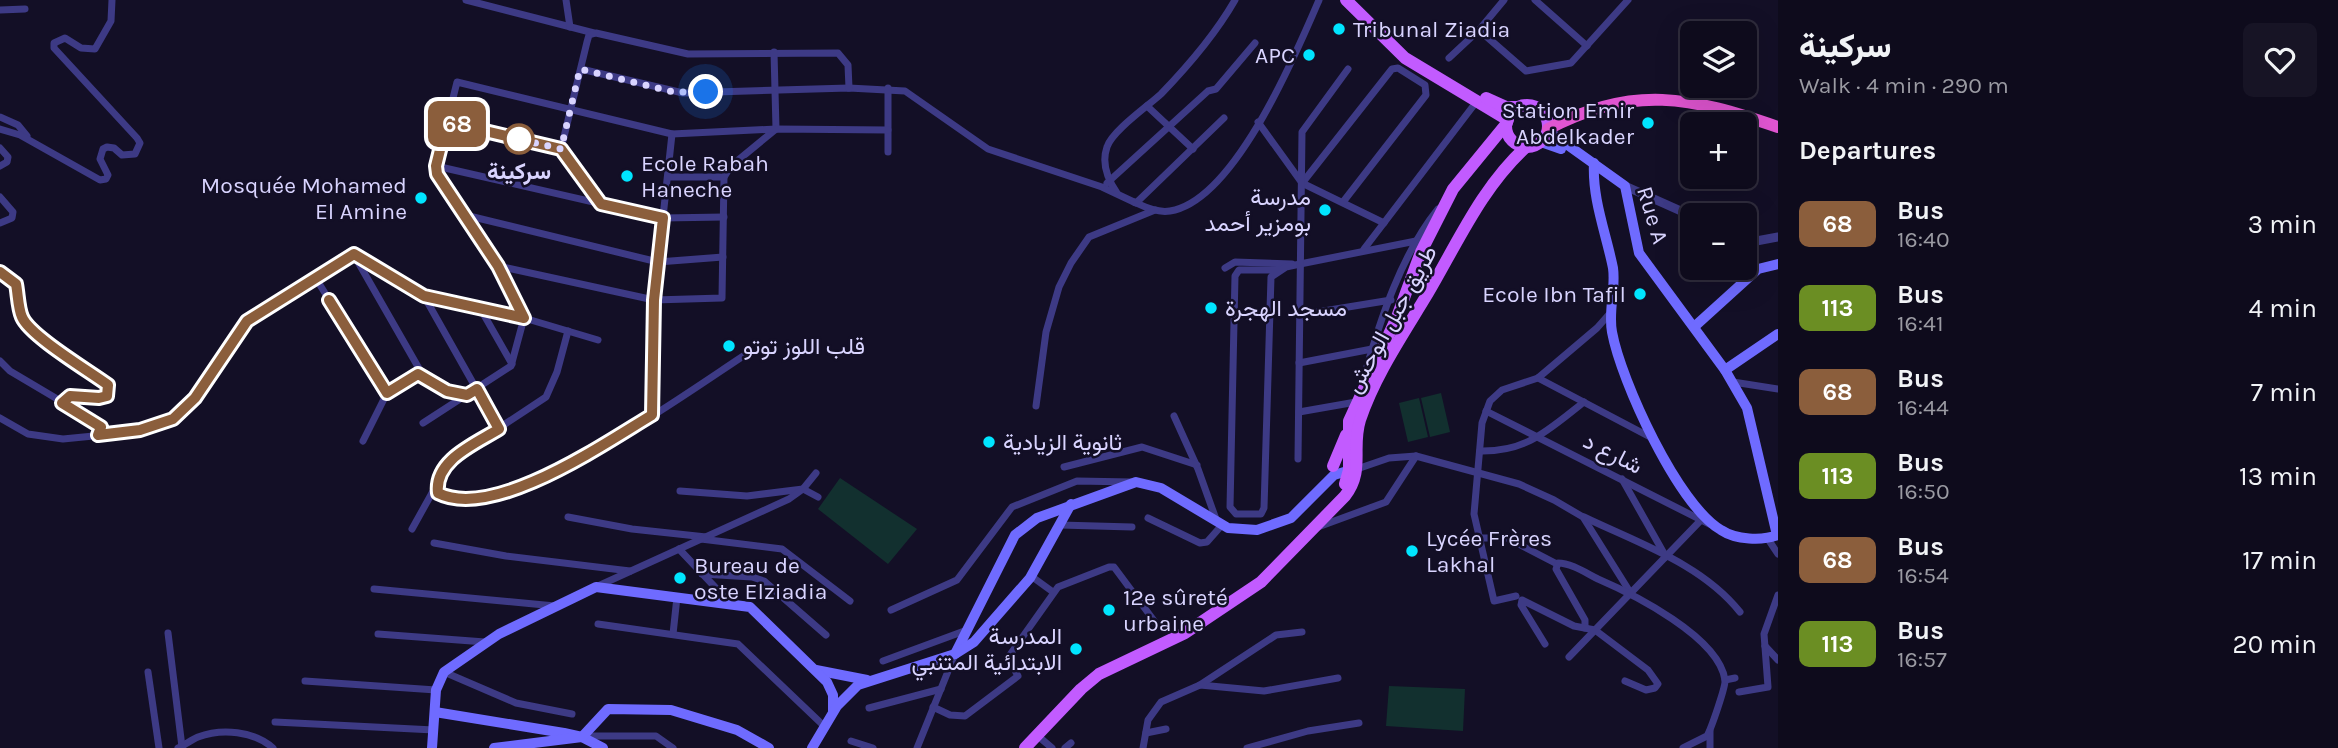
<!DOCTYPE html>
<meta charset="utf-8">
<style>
:root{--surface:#0e0b1c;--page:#171425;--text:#f1f3f6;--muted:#9b9ba3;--line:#2e2b3b}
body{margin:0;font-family:Karla,Vazirmatn,sans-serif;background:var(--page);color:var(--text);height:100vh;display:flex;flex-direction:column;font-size:26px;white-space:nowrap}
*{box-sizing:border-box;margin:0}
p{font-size:23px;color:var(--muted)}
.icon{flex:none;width:38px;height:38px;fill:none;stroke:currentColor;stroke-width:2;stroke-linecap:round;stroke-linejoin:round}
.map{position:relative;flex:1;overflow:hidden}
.sheet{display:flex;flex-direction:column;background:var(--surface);width:560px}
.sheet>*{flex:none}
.badge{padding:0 14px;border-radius:10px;font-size:24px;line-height:46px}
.buttons{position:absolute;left:1680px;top:21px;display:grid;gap:14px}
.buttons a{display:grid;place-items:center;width:77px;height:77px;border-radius:10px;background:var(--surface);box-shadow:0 7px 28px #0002,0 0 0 2px var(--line);font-size:35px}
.you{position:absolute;width:35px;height:35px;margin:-18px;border:5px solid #fff;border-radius:50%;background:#1a73e8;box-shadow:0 0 0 10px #1a73e833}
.map>.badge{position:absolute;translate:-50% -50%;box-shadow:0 0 0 4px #fff}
h2{padding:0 21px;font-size:26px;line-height:63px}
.round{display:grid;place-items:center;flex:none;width:74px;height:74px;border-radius:10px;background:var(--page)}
.headline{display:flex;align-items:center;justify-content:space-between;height:119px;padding:0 21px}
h1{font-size:33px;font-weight:800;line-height:52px}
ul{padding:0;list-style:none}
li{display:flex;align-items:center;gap:21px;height:84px;padding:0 21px}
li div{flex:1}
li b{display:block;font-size:26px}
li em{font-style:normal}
li .badge{min-width:77px;font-weight:700;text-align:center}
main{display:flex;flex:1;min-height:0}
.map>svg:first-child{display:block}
</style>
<main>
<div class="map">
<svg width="1778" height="748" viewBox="0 0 1778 748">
<rect width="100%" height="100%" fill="#130f26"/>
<!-- green -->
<g fill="#12302f">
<path d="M1441 393 1450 432 1430 437 1421 398Z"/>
<path d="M1419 398 1428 437 1408 442 1399 403Z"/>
<path d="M840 478 917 529 888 564 818 509Z"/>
<path d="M1389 686 1465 689 1463 731 1386 726Z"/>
</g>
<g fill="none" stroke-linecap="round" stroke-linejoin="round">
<!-- minor -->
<g stroke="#3d3a85" stroke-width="7">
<path d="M466 0 594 33"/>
<path d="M566 0 570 27"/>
<path d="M1535 0 1587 46"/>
<path d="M0 10 25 9"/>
<path d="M1479 30 1504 0"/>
<path d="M1449 58 1479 30 1526 71 1571 63 1628 0"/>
<path d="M581 69 683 93 849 88 905 91 988 149 1102 187 1136 203 1224 118"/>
<path d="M1147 106 1193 149"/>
<path d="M0 117 18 125 27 136"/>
<path d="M447 122 561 149 601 203"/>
<path d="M1258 122 1302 183 1384 223"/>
<path d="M0 129 20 135 100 180 106 179 108 175 100 159 103 149 107 147 114 148 122 155 135 154 140 143 137 138 54 48V43L65 38 81 48 95 49 111 21 112 0"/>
<path d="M0 148 8 157 7 162 0 166"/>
<path d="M561 149 587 42 589 35 596 33 688 54 838 53 848 65 849 88"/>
<path d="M888 152V88"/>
<path d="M436 166 663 218 724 217"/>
<path d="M668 177H724L731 166 776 129 774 52"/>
<path d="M1303 182 1392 69 1398 68 1425 85 1426 95 1343 202"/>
<path d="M1107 183 1208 91 1216 89 1255 43"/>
<path d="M1117 193C1108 180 1101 164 1107 147 1112 131 1148 106 1161 94 1189 65 1215 35 1235 0"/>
<path d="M0 197 13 212 12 218 0 223"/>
<path d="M1134 202C1145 207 1157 213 1170 211 1234 201 1295 56 1319 0"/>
<path d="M465 215 658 262 723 257"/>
<path d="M1364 249 1477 101"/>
<path d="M498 266 654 300 722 298 724 177"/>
<path d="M1225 268 1235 262 1292 264"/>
<path d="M1280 270H1239L1235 276 1230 507 1236 514H1261L1264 508 1271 277 1286 267 1300 264 1416 241"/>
<path d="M0 272 16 284 22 317 38 337 57 347 109 389 107 396 99 398 70 396 62 403"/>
<path d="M315 277 387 393 421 372 354 255"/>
<path d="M424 296 499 429"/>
<path d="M480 308 512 364"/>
<path d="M1299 315 1391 300"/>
<path d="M568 331 557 372 546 397 449 461 440 476 438 493C503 528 693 388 751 351"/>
<path d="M0 361 10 371 91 419 101 427 98 435"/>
<path d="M1299 363 1372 349"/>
<path d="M418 374 447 391 466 395"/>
<path d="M1364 377C1380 320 1401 255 1438 209"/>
<path d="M1538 378 1652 438"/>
<path d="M1733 382 1778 389"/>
<path d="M1036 406 1046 332 1059 287 1071 263 1089 237 1155 210"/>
<path d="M1486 411 1709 524"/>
<path d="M1299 412 1356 402"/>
<path d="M652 415 654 300 672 134"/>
<path d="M1174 416 1198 469 1217 522"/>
<path d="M0 418 28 434 63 439 124 433 173 419 195 399 247 321 354 254 424 296 524 318 598 340"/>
<path d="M423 423 511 366 524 318 498 266 437 174 436 166 457 82 672 134 776 129 888 130"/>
<path d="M363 441 387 393"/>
<path d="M1480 451C1527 452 1548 430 1584 402"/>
<path d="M1298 459 1302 132 1348 69"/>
<path d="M1064 467 1142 447 1197 465"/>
<path d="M1357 469 1389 458 1416 456 1519 484 1554 500 1583 517 1630 592"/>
<path d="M1622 479 1666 557"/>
<path d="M680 491 747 496 803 489 818 497"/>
<path d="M568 517 632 529 706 537"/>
<path d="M1584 517C1638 543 1702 564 1740 612"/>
<path d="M1148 518 1200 543 1207 542 1222 525"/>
<path d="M1060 525 1132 527"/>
<path d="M1318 527 1386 502 1416 456"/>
<path d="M412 529 437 484"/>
<path d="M1478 538H1507L1557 564"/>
<path d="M701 539 782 549 850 601"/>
<path d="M1768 539 1778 554"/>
<path d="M434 543 506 556 630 571"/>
<path d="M679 549 730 603"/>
<path d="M702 574 752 577 764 581 826 635"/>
<path d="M1031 576 1053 592"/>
<path d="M598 586 789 499 803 489 816 473"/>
<path d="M374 589 555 606"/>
<path d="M1516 596 1494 601 1474 514 1482 423 1490 401 1502 390 1538 378 1597 328 1612 311"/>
<path d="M891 610 957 580 1012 507 1077 481 1132 482"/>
<path d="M598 624 738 644 824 726"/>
<path d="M1585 628V620L1556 569 1558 563C1571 563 1586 573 1598 579 1633 594 1719 637 1725 680 1726 686 1711 729 1707 736L1683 748"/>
<path d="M168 633 182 747"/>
<path d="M378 634 485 642"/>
<path d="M673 634 677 597"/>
<path d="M1545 644 1521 605 1522 600 1574 626 1595 630 1648 670 1658 684 1655 688 1646 690 1625 681"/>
<path d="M1765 646 1778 660"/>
<path d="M1569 657 1702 519"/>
<path d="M1007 659 1058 587 1109 567H1114L1155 622"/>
<path d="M883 661 967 630"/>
<path d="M148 672 159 748"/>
<path d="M444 672 516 703 572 714"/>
<path d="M1725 680 1735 678"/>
<path d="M305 681 436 690"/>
<path d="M1200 685 1264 691 1338 678"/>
<path d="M1739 692 1768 687 1764 634 1778 595"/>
<path d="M933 707 950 715 965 716 1018 676 1012 665"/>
<path d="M869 708 941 689"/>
<path d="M275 722 434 730"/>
<path d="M1146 733 1166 729"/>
<path d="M584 736H656L673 748"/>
<path d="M1038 736 1052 748"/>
<path d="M851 741 873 748"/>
<path d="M178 748C185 745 191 740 198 737 222 728 254 731 273 748"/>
<path d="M917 748 955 654"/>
<path d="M1065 748 1071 743"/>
<path d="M1143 748 1148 720 1161 702 1200 685 1276 635 1302 632"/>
<path d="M1247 748 1308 731 1359 723"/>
<path d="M1710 748V731"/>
</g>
<!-- tertiary -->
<g stroke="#3d3a85" stroke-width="9">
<path d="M1625 186 1692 216"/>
<path d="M1745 239 1751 242 1778 237"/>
</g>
<!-- secondary -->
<g stroke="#6f6bff" stroke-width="10">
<path d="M1548 131 1625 186 1639 253 1725 370 1747 408 1777 535"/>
<path d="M1541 142 1561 149"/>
<path d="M1594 163C1592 199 1606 233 1613 268 1616 289 1608 311 1612 332 1621 381 1678 505 1721 530 1736 540 1762 541 1778 535"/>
<path d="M1694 327 1758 269 1778 264"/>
<path d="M1725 370 1778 334"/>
<path d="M955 654 1015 535 1037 518 1136 482 1161 488 1228 528 1257 530 1291 518 1334 475 1354 469"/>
<path d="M816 670 867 680"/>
<path d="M435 712 564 733 582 737 603 748"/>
<path d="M432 748 436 690 444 672 499 634 596 587 750 607 827 682 833 695V711"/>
<path d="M494 748 582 737 608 709 671 710 737 730 769 748"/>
<path d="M812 748 837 706 858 685 955 654 974 642 1030 578 1071 504"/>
</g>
<!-- primary -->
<g stroke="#c25bff" stroke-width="12">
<path d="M1346 0 1405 58 1508 120"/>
<path d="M1486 98 1506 107H1519"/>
<circle cx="1527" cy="126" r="21"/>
<path d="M1333 466 1346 435"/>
<path d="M1345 484 1349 470V421L1397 317 1421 252 1453 189 1507 123"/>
<path d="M1025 748 1081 689 1099 674 1185 633 1261 582 1345 496C1365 470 1351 449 1360 420 1375 375 1404 333 1428 293 1458 242 1482 187 1526 147"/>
</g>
<!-- trunk -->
<path stroke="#e055d1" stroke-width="12" d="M1548 129C1633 84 1691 97 1778 127"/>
</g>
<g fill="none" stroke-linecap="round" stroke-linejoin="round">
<!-- line casing -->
<g stroke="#fff" stroke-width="16">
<path id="line" d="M0 272 16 284C18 294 18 308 22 317 30 336 89 371 108 385L107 396 99 398 70 396 62 403 101 427 98 435 140 430 173 419 195 398 247 321 354 254 424 296 524 318 498 266 437 174 436 166 447 122 561 149 601 204 663 218 654 300 652 415C605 443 493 521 438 493 434 460 475 444 499 429L477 389 467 395 447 391 418 374 387 393 329 300"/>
</g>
<!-- line -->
<use href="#line" stroke="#8b5e3c" stroke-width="10"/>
<!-- walk -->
<path stroke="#d9d4ff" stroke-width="7" stroke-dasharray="0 12.6" d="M519 139 515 138 561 149 580 69 674 92H706"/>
</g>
<!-- markers -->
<g fill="#00e5ff" stroke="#130f26" stroke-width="2.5">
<circle cx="1339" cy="29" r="7"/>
<circle cx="1309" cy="55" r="7"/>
<circle cx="1648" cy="123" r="7"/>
<circle cx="627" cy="176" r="7"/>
<circle cx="421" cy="198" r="7"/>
<circle cx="1325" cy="210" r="7"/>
<circle cx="1640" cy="294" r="7"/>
<circle cx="1211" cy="308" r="7"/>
<circle cx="729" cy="346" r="7"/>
<circle cx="989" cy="442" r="7"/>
<circle cx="1412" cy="551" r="7"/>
<circle cx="680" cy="578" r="7"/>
<circle cx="1109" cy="610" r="7"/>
<circle cx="1076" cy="649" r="7"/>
</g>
<circle fill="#fff" stroke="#8b5e3c" stroke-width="3.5" cx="519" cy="139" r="14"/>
<g text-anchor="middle" stroke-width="5" stroke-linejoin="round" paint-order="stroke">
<!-- poi labels -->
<g font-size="23" fill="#d9d4ff" stroke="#130f26" text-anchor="start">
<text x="1353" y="37">Tribunal Ziadia</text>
<text x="1295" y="63" text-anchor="end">APC</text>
<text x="1634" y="118" text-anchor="end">Station Emir<tspan x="1634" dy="26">Abdelkader</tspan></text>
<text x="641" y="171">Ecole Rabah<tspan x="641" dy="26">Haneche</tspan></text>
<text x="407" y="193" text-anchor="end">Mosquée Mohamed<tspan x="407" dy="26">El Amine</tspan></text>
<text x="1311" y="205" text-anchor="end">مدرسة<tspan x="1311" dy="26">بومزير أحمد</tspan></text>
<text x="1626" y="302" text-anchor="end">Ecole Ibn Tafil</text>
<text x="1225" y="316">مسجد الهجرة</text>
<text x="743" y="354">قلب اللوز توتو</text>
<text x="1003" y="450">ثانوية الزيادية</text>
<text x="1426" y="546">Lycée Frères<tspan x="1426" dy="26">Lakhal</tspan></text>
<text x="694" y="573">Bureau de<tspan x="694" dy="26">oste Elziadia</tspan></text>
<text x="1123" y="605">12e sûreté<tspan x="1123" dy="26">urbaine</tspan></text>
<text x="1062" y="644" text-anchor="end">المدرسة<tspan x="1062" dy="26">الابتدائية المتنبي</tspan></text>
</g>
<!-- stop labels -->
<g font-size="23" font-weight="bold" fill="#d9d4ff" stroke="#130f26">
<text x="519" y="179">سركينة</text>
</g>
<!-- street labels -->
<g font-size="23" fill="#d9d4ff" stroke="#130f26">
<text transform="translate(1653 215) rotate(73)" y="8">Rue A</text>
<text transform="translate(1391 319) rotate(-61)" y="8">طريق جبل الوحش</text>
<text transform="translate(1613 453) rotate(27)" y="8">شارع د</text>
</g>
</g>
</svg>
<div class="buttons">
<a><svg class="icon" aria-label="layers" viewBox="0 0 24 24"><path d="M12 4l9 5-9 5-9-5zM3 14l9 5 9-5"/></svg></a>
<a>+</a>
<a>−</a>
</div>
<div class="you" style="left:706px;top:92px"></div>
<b class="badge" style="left:457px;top:124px;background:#8b5e3c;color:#fff">68</b>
</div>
<section class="sheet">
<div class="headline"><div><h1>سركينة</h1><p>Walk · 4 min · 290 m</p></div><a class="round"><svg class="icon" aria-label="heart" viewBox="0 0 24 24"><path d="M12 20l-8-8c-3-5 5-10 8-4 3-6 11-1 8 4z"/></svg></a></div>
<h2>Departures</h2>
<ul>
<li><span class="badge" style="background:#8b5e3c;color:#fff">68</span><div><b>Bus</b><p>16:40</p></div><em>3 min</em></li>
<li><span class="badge" style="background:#6b8e23;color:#fff">113</span><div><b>Bus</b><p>16:41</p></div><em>4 min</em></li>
<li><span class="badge" style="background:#8b5e3c;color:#fff">68</span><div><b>Bus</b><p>16:44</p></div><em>7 min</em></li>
<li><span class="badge" style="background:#6b8e23;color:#fff">113</span><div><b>Bus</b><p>16:50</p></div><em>13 min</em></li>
<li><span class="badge" style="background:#8b5e3c;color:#fff">68</span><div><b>Bus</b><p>16:54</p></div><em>17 min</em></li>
<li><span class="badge" style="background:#6b8e23;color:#fff">113</span><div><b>Bus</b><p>16:57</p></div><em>20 min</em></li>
</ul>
</section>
</main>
